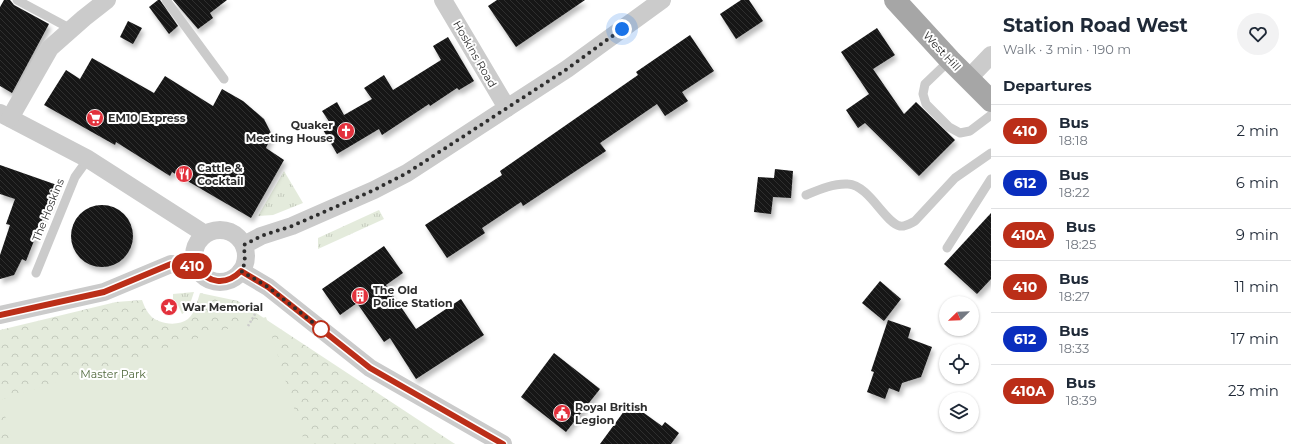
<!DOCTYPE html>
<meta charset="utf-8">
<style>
:root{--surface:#fff;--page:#f2f2f3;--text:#1f2937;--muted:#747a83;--line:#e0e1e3}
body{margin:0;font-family:Montserrat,sans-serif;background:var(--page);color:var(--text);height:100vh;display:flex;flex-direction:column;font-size:15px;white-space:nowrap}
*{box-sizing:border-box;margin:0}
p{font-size:13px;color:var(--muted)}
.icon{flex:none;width:22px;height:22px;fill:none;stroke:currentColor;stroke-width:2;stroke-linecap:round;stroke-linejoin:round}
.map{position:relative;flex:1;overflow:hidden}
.panel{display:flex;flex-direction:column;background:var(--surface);width:300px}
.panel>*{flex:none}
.badge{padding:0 8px;border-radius:13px;font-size:14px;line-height:26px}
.needle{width:26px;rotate:247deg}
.tools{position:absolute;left:939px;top:296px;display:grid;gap:8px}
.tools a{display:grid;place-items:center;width:40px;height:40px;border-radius:50%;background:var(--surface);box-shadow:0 1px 3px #0004;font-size:20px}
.you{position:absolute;width:20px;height:20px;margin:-10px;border:3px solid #fff;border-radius:50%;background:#1a73e8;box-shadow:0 0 0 6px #1a73e833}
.map>.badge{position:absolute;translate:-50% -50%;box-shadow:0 0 0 2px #fff}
h2{padding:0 12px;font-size:15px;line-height:36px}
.round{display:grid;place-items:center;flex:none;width:42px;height:42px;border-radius:21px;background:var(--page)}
.headline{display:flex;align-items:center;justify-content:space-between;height:68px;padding:0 12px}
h1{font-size:19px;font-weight:700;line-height:30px}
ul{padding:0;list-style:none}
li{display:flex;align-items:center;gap:12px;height:52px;padding:0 12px;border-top:1px solid var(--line)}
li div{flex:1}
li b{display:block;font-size:15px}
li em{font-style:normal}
li .badge{min-width:44px;font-weight:700;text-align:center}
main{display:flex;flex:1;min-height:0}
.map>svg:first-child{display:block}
</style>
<main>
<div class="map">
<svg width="991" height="444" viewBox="0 0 991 444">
<defs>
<pattern id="grass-tufts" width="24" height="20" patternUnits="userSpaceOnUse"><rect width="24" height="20" fill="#e4ebdc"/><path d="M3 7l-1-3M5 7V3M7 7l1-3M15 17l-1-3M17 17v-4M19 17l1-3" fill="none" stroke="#c4cabd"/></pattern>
<pattern id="forest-crowns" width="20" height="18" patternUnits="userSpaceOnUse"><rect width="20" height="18" fill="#e4ebdc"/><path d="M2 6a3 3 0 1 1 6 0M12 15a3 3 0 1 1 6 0" fill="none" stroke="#c4cabd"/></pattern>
<pattern id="building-back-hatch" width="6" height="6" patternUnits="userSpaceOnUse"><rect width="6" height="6" fill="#151515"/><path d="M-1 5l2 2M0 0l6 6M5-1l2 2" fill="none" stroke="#2f2f2f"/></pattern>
<filter id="shadow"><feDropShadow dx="2.5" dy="4.5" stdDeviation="2" flood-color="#0004"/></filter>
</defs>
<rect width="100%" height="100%" fill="#fff"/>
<!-- grass -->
<g fill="url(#grass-tufts)">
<path d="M284 171 303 203 273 215 258 216Z"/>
<path d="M379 210 384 219 318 249V238Z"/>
<path d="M194 292 188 310 182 314 177 303 173 300V294Z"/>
</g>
<!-- forest -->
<path fill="url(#forest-crowns)" d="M200 293 238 301 455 444H0V330L116 302 142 300C144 305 146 311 150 315 157 324 178 327 188 319 195 313 197 302 200 293Z"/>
<!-- pitch -->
<path fill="#e4ebdc" d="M266 317 305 444H14L0 400Z"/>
<!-- building -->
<g fill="url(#building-back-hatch)" filter="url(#shadow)">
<path d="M4 0H10L14 5 49 24 12 93 0 86V7Z"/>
<path d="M158 0H160L178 26 169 34 149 7Z"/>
<path d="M173 0H227L210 13 213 18 198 29Z"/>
<path d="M497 0H585L516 47 488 6Z"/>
<path d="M741 0H749L763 21 736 39 720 14Z"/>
<path d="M128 21 142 28 133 44 120 37Z"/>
<path d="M877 28 895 55 873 69 904 114 916 102 955 140 919 176 865 123 858 128 846 110 869 94 841 52Z"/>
<path d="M690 35 714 71 682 92 688 101 665 116 657 104 600 143 606 151 523 206 521 202 482 228 485 233 447 258 425 225 502 175 500 171 638 75 636 72Z"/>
<path d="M448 37 474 81 459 90 457 88 430 106 429 104 382 135 379 129 337 154 322 128 330 123 322 111 337 102 344 115 372 99 364 88 384 75 393 90 441 60 433 46Z"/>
<path d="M92 58 154 93 165 76 213 106 222 89 243 101 264 119 272 135 266 148 284 160 251 218 172 172 170 176 116 142 115 145 44 105 66 70 80 79Z"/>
<path d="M0 165 57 185 49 208H47L26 261 22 259 14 275 0 279V255L10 225 6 224 15 199 0 194Z"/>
<path d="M775 169 793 171 791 198 773 197 771 214 754 212 758 177 774 178Z"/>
<circle cx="102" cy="236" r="31"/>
<path d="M991 213V279L977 294 944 264Z"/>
<path d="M384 246 403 273 386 285 416 329 461 299 484 335 416 379 390 338 384 342 357 303 340 315 322 289Z"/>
<path d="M880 281 901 299 884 321 862 303Z"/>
<path d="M888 320 911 328 908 338 932 347 921 377 902 383 899 392 889 388 885 399 867 392 874 372 871 371Z"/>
<path d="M554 353 600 389 566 432 521 397Z"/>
<path d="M630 403 662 426 665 422 679 433 671 444H600Z"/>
</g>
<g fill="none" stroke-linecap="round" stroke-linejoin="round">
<!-- path -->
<path stroke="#cbcbcb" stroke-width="2.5" stroke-dasharray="2 2" stroke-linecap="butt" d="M248 326 261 304"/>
<!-- service -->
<g stroke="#cbcbcb" stroke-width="9">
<path d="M17 0 71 29"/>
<path d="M166 0 224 79"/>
<path d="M950 60 925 84 923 94 926 104 949 127 960 133 970 131 991 115"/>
<path d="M806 195C818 190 834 183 848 184 869 185 885 223 900 226 905 227 911 223 915 221L955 178 991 153"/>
<path d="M947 248 991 179"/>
<path d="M36 273 75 177 88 159"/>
</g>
<!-- minor -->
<g stroke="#cbcbcb" stroke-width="18">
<path d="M443 0 507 108"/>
<path d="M968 79 991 55"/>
<path d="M0 113 88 159 205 234"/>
<path d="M10 118 50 48 84 18 107 0"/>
<circle cx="220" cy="256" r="26"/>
<path d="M244 245 261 236 292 226 374 190 407 173 567 69 662 0"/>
<path d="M241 271 268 287 370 368 503 444"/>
<path d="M0 315 104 292 171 264 196 266"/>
</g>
<!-- primary -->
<path stroke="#a6a6a6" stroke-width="22" d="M895 0 950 60 991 101"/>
</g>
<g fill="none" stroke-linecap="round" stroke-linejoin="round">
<!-- line casing -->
<g stroke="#fff" stroke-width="9">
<path id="line" d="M0 315 104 292 171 264 196 266C208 284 226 286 241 271L268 287 370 368 503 444"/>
</g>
<!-- line -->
<use href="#line" stroke="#bb2e18" stroke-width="6"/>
<!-- walk -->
<path stroke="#2e2e2e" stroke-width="4" stroke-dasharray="0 7.2" d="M321 329 325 332 268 287 241 271 245 263 244 245 261 236 292 226 374 190 407 173 567 69 622 29"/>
</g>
<!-- icons -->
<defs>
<g id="supermarket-disc" transform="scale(0.9)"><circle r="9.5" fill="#e3313c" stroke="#fff"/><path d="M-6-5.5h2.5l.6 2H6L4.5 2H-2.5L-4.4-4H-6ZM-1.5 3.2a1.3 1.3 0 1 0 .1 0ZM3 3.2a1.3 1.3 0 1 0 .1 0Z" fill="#fff"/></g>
<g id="church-disc" transform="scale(0.9)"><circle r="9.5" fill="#e3313c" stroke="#fff"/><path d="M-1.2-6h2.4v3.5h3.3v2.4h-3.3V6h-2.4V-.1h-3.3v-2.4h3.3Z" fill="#fff"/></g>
<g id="restaurant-disc" transform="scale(0.9)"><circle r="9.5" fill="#e3313c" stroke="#fff"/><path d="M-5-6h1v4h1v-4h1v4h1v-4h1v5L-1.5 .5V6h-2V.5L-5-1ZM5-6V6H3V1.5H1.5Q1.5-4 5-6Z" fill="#fff"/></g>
<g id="building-disc" transform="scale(0.9)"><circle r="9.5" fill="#e3313c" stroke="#fff"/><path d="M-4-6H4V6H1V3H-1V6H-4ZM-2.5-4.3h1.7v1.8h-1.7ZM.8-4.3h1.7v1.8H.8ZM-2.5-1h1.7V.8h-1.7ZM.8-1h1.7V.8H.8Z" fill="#fff"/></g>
<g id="sight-disc" transform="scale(0.9)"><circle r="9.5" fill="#e3313c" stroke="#fff"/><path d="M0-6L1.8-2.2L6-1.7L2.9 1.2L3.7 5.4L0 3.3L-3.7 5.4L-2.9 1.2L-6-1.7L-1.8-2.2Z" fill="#fff"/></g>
<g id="civic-disc" transform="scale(0.9)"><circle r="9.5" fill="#e3313c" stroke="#fff"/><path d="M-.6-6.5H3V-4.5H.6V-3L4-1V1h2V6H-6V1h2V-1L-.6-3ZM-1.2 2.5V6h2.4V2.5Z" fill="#fff"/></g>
</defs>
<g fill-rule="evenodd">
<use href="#supermarket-disc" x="95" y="118"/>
<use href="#church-disc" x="346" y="131"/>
<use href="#restaurant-disc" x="184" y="174"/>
<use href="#building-disc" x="360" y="296"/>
<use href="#sight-disc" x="169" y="307"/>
<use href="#civic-disc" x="562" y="413"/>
</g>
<!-- markers -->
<circle fill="#fff" stroke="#bb2e18" stroke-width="2" cx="321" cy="329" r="8"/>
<g text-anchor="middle" stroke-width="4" stroke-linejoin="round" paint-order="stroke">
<!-- street labels -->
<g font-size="11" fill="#2e2e2e" stroke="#fff">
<text transform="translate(942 51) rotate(47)" y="4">West Hill</text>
<text transform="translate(475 54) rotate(60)" y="4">Hoskins Road</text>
<text transform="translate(48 210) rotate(-68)" y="4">The Hoskins</text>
</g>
<!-- poi labels -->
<g font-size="11" font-weight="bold" fill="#2e2e2e" stroke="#fff" text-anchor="start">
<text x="108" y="122">EM10 Express</text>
<text x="333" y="129" text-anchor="end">Quaker<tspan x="333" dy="13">Meeting House</tspan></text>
<text x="197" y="172">Cattle &amp;<tspan x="197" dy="13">Cocktail</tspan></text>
<text x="373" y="294">The Old<tspan x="373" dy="13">Police Station</tspan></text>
<text x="182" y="311">War Memorial</text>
<text x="575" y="411">Royal British<tspan x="575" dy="13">Legion</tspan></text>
</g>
<!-- park labels -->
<g font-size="11" fill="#50693c" stroke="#fff">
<text x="113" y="378">Master Park</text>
</g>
</g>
</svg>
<div class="tools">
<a><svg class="needle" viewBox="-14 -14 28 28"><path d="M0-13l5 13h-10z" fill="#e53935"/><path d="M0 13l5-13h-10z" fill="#747a83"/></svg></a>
<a><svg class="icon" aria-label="locate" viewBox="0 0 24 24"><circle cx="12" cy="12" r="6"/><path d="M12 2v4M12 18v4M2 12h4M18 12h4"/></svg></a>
<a><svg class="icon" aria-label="layers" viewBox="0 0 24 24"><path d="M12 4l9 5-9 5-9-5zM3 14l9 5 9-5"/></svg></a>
</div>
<div class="you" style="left:622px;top:29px"></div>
<b class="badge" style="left:192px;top:266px;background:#bb2e18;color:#fff">410</b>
</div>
<section class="panel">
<div class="headline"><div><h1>Station Road West</h1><p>Walk · 3 min · 190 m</p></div><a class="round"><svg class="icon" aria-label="heart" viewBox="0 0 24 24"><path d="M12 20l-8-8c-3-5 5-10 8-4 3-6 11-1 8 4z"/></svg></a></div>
<h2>Departures</h2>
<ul>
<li><span class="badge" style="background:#bb2e18;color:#fff">410</span><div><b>Bus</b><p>18:18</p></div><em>2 min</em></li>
<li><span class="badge" style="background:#0a2ebe;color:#fff">612</span><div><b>Bus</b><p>18:22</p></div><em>6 min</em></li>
<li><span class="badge" style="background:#bb2e18;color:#fff">410A</span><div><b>Bus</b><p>18:25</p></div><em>9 min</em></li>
<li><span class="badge" style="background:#bb2e18;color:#fff">410</span><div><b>Bus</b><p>18:27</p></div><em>11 min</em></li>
<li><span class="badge" style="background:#0a2ebe;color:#fff">612</span><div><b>Bus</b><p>18:33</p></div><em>17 min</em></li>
<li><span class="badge" style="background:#bb2e18;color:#fff">410A</span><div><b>Bus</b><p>18:39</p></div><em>23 min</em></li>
</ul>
</section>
</main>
